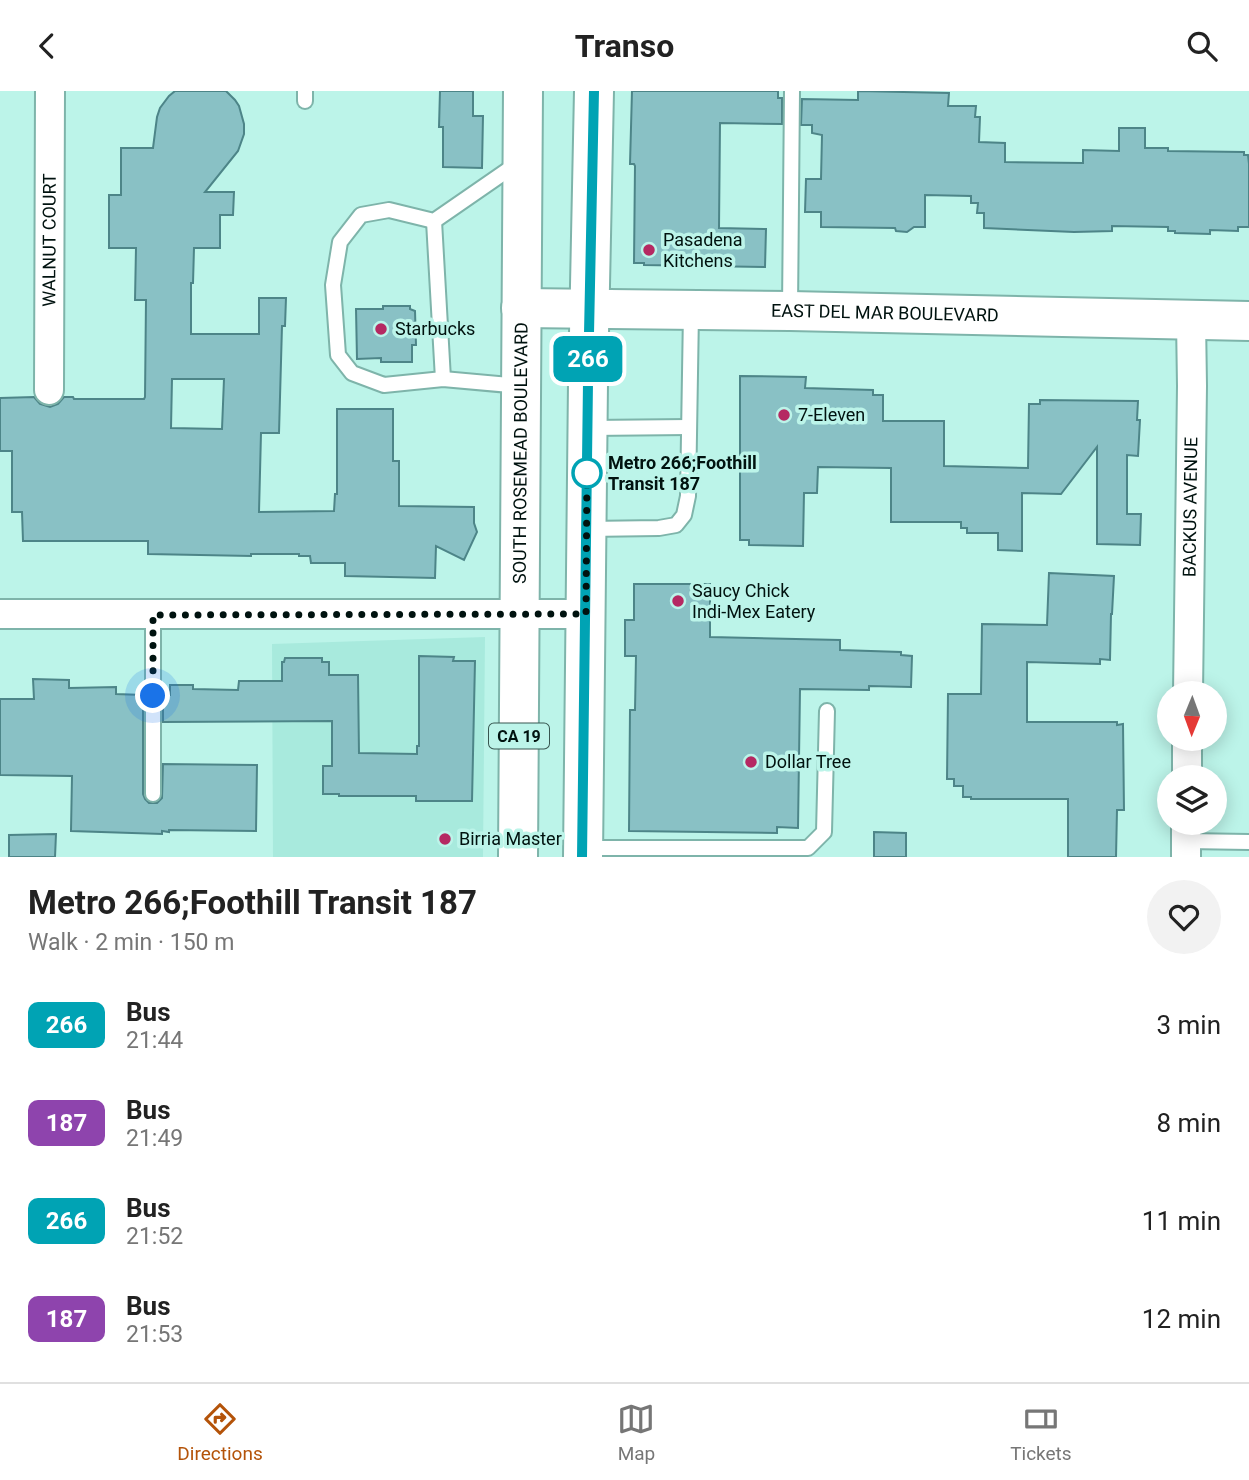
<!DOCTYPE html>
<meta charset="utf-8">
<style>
:root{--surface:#fff;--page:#f2f2f2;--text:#222;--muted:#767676;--line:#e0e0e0;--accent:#b45309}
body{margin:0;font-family:Roboto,sans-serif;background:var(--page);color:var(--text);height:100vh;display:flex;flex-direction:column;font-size:26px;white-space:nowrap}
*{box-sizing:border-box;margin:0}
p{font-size:23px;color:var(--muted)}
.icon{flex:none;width:38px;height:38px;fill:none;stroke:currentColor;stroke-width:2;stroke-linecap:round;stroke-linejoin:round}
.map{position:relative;height:766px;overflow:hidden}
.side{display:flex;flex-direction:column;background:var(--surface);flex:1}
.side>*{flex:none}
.badge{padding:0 14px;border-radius:10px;font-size:24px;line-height:46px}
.needle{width:46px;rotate:181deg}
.buttons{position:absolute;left:1157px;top:590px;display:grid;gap:14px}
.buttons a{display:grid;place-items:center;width:70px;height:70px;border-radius:50%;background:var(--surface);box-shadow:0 4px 18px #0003;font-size:35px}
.you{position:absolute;width:35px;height:35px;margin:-18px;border:5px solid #fff;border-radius:50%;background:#1a73e8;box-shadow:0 0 0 10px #1a73e833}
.map>.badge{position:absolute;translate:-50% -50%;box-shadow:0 0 0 4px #fff}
.round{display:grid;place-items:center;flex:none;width:74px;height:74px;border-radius:37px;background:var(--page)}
.summary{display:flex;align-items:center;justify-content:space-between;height:119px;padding:0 28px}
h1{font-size:33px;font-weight:700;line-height:52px}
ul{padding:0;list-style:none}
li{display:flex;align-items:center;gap:21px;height:98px;padding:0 28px}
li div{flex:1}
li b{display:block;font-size:26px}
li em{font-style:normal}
li .badge{min-width:77px;font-weight:700;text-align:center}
header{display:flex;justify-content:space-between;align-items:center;height:91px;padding:0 28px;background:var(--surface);font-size:32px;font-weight:700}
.tab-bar{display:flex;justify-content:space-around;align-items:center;height:98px;border-top:2px solid var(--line);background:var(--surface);font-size:19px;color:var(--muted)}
.tab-bar a{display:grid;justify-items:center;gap:4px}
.tab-bar .selected{color:var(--accent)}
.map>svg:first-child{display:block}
</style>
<header><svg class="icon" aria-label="back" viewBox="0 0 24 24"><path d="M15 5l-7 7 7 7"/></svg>Transo<svg class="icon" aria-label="search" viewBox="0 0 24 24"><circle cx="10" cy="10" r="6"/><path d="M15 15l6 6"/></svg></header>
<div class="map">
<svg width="1249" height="766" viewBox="0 0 1249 766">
<rect width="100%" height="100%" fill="#bcf4e9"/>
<!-- built -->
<path fill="#a8eadd" d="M485 546 483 766H273L272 553Z"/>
<!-- building -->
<g fill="#89c1c5" stroke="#4d8588" stroke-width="2" fill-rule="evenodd">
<path d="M175 0H226L235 9 239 15 244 33V43L238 60 205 101H234L233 124H220V157H194L193 192H191V243H259V207H286L285 235H282L279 342H261L259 421 334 420 335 403H337V318H393V370H399V415L474 416V432L477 441 464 469 436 455 435 487 345 485V472H311L310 465H299V463H251V465L148 463V450H23L22 421H12V360H0V307L34 306 40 313 50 316 58 313 64 306H73L74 308H144L145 306 146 209H135L136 157H109V104H121V57H153L157 26 160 17 169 5ZM172 288H224L222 338 171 337Z"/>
<path d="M440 0H473V25H483L482 77 443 76V36H439Z"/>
<path d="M632 0H778V7H782V33L720 32 719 137 766 138 765 176 644 174V172H634L635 75 634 73H630Z"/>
<path d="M858 0 949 2 948 15H976L975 26H980L979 51 1005 52V71L1083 72V59L1119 60V37H1145V57H1168V60L1244 61V64H1248L1249 73V136H1238V140L1210 139V143L1175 142V140H1168V136L1112 135V140L1074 141 984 137V122H977L978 112H971V105L925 104V136H914L907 141 896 140 895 137 821 136V121H805L806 88H821L822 44 812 42V34H801L802 8 858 9Z"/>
<path d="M383 215H410V218L415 220 416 254H412V271H381V267L357 268 356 218H383Z"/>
<path d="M740 285 806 286 805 297 873 299V304H883V330H944V375L1028 377 1029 313H1040V309L1138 310 1137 329H1140L1138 365 1127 364V423H1141L1140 454 1097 453V356L1061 403 1022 402V460L998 459V442H967V437H961V431H891V377L818 376 817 402H804L803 455 749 454V449H740Z"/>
<path d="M1049 482 1114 485 1112 523H1111L1110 569 1100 568V573L1027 571V631H1117V634L1123 633 1124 719H1117L1116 766H1068V708H971V706H963V695H954V688H947L948 603H981L982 533 1047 534Z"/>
<path d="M634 493H710V546L840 549V559L901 561V564L912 565 911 596 869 595V599L800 598 798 737 777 736V742L629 740 630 619H635L636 565H625V529H634Z"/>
<path d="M419 565 454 566 453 570H475L472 710H416V705H339V703H323V675H332V630L163 631V604H170V594H193V598L238 599 239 590H282V571H284L285 567H322V571H329V584H358L359 662 417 663V655H419Z"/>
<path d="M33 588 69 589V597L116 596V603L143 604V703L145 708 149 712H157L162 707 163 673 257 674 256 740 169 739V741L162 740V743L71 740 72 685 0 684V608H34Z"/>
<path d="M874 741 906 742V766H874Z"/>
<path d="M56 743 55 766H9V744Z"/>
</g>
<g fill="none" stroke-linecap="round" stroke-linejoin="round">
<!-- service casing -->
<g stroke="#7eb4aa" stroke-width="18">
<g id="service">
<path d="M305 10V0"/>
<path d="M518 72 434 130 389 119 361 124 340 151 333 194 338 264 352 282 384 294 443 288 520 295"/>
<path d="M434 130 443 288"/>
<path d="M790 218 792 0"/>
<path d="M589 337 689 336"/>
<path d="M587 438 659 437 676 434 684 424 688 405 691 221"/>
<path d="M153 703V524"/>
<path d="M1186 750 1249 751"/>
<path d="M584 757H808L824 741 827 620"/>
</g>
</g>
<!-- minor casing -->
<g stroke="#7eb4aa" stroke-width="32">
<g id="minor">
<path id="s1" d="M49 299 50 0"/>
<path d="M0 523H586"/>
<path id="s2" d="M1188 602 1192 295 1191 229"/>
<path d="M1187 686V648"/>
<path d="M1186 766V732"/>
</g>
</g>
<!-- secondary casing -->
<g stroke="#7eb4aa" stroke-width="42">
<g id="secondary">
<path id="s3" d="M521 217 790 220 1249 230"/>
</g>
</g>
<!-- primary casing -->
<g stroke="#7eb4aa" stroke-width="42">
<g id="primary">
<path id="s4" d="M518 766 523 0"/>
<path d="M583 766 588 291 594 0"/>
</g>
</g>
<!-- service -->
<use href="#service" stroke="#fff" stroke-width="14"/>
<!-- minor -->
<use href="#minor" stroke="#fff" stroke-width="28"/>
<!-- secondary -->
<use href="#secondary" stroke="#fff" stroke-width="38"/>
<!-- primary -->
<use href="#primary" stroke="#fff" stroke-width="38"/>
</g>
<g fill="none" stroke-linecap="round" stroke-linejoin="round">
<!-- line casing -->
<g stroke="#fff" stroke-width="16">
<path id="line" d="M582 766 588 291 594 0"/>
</g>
<!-- line -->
<use href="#line" stroke="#00a3b4" stroke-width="10"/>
<!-- walk -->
<path stroke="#00120f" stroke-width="7" stroke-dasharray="0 12.6" d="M153 605V524L586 523 587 372V382"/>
</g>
<!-- markers -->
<g fill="#b52962" stroke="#bcf4e9" stroke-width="2.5">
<circle cx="649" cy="159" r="7"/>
<circle cx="381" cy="238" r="7"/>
<circle cx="784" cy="324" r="7"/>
<circle cx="678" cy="510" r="7"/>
<circle cx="751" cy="671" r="7"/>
<circle cx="445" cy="748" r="7"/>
</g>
<circle fill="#fff" stroke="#00a3b4" stroke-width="3.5" cx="587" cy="382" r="14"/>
<g text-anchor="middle" stroke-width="7" stroke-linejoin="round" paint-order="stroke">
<!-- shield labels -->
<rect fill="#bcf4e9" stroke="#385650" stroke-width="2" x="489" y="632.5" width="60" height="25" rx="5"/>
<g font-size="16" font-weight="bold" fill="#00120f">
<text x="519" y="651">CA 19</text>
</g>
<!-- street labels -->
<g font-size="18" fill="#00120f" stroke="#bcf4e9">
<text dy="6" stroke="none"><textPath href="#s1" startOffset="150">WALNUT COURT</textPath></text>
<text dy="6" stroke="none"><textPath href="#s3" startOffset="364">EAST DEL MAR BOULEVARD</textPath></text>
<text dy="6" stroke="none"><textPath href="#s4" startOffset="404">SOUTH ROSEMEAD BOULEVARD</textPath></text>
<text dy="6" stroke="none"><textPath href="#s2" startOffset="186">BACKUS AVENUE</textPath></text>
</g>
<!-- poi labels -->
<g font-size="18" fill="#00120f" stroke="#bcf4e9" text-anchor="start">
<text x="663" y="155">Pasadena<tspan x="663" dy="21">Kitchens</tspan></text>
<text x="395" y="244">Starbucks</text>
<text x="798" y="330">7-Eleven</text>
<text x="692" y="506">Saucy Chick<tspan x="692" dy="21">Indi-Mex Eatery</tspan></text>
<text x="765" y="677">Dollar Tree</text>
<text x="459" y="754">Birria Master</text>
</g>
<!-- stop labels -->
<g font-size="18" font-weight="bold" fill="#00120f" stroke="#bcf4e9" text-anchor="start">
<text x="608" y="378">Metro 266;Foothill<tspan x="608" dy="21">Transit 187</tspan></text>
</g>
</g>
</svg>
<div class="buttons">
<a><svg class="needle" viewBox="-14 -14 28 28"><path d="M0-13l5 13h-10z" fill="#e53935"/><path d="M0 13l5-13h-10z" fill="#767676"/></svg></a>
<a><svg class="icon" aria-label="layers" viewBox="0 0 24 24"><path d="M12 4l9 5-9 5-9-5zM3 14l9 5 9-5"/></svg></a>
</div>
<div class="you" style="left:153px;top:605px"></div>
<b class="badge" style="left:588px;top:268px;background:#00a3b4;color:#fff">266</b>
</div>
<section class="side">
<div class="summary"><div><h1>Metro 266;Foothill Transit 187</h1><p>Walk · 2 min · 150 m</p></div><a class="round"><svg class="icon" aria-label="heart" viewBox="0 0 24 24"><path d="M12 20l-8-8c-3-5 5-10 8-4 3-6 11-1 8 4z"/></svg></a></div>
<ul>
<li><span class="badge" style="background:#00a3b4;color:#fff">266</span><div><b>Bus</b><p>21:44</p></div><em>3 min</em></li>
<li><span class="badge" style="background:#8e44ad;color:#fff">187</span><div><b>Bus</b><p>21:49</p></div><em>8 min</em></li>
<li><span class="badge" style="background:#00a3b4;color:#fff">266</span><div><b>Bus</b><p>21:52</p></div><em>11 min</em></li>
<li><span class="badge" style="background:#8e44ad;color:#fff">187</span><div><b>Bus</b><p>21:53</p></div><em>12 min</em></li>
</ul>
</section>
<nav class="tab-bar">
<a class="selected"><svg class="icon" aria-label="directions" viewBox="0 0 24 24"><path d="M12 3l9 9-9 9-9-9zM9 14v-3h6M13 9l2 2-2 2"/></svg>Directions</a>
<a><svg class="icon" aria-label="map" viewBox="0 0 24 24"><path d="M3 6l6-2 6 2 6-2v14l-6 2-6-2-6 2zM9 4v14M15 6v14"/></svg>Map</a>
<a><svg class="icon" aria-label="tickets" viewBox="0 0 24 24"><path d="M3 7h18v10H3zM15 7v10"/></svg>Tickets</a>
</nav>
